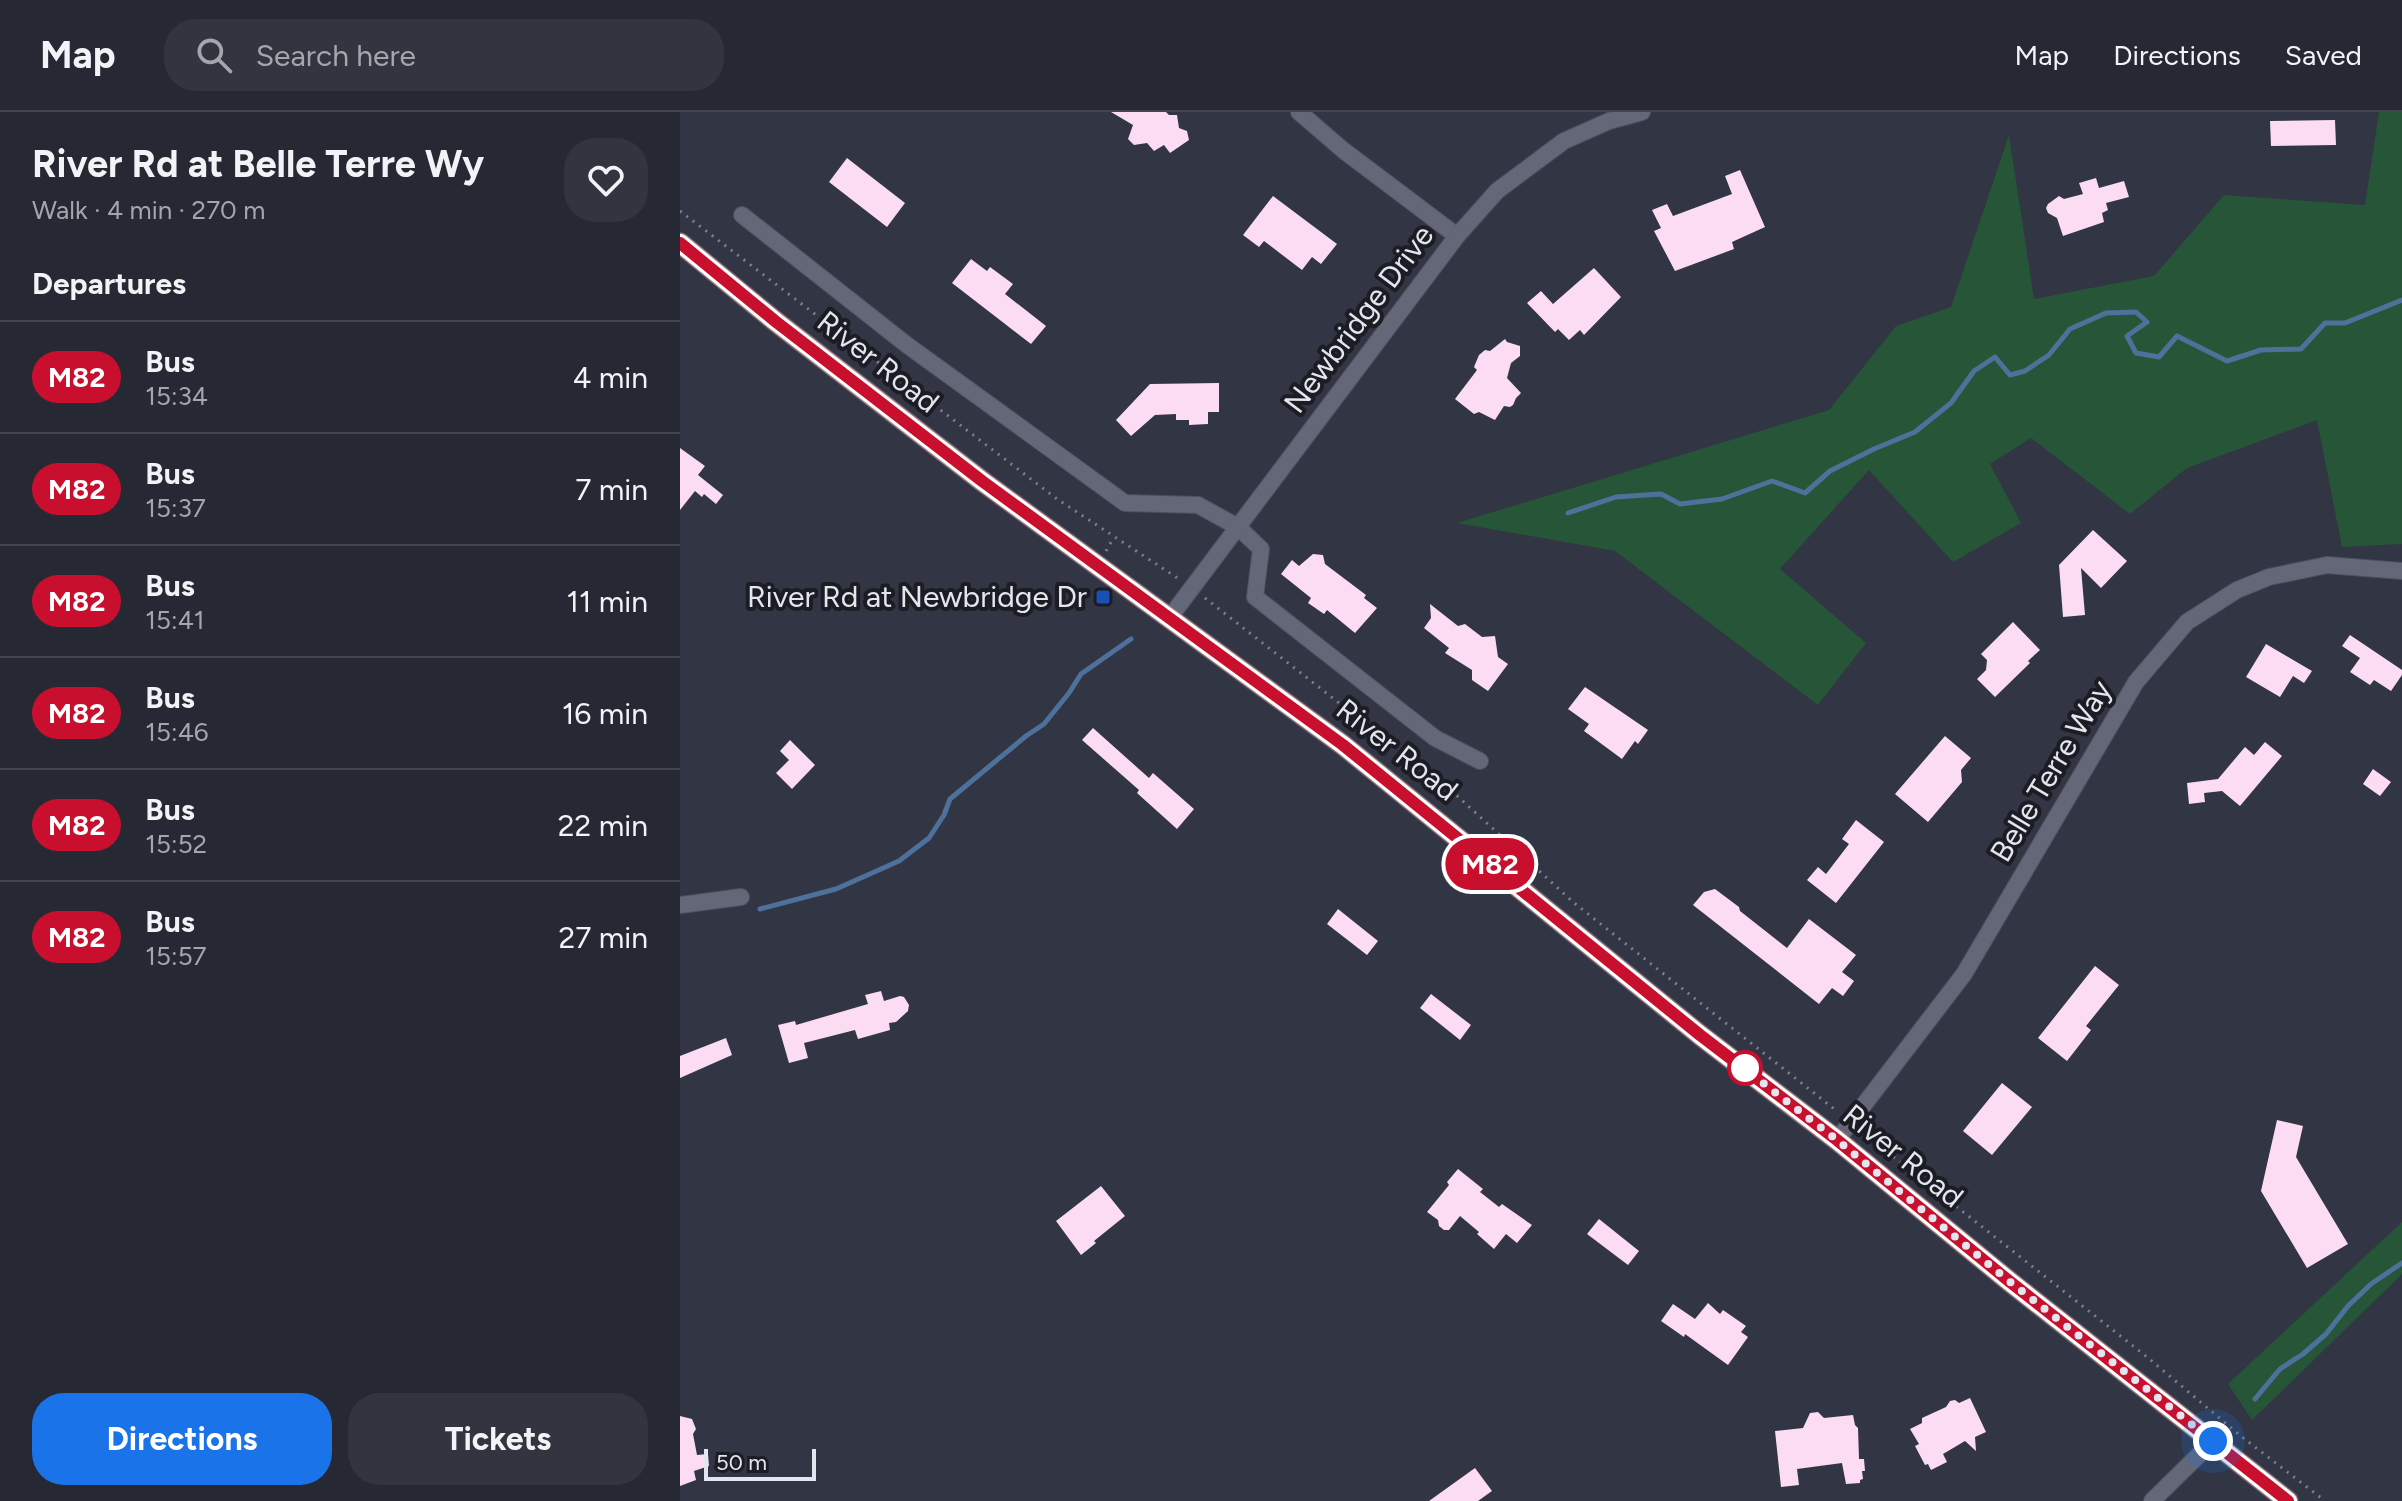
<!DOCTYPE html>
<meta charset="utf-8">
<style>
:root{--surface:#262833;--page:#32343f;--text:#f1f3f6;--muted:#a4a6ac;--line:#42444e;--accent:#1a73e8}
body{margin:0;font-family:Figtree,sans-serif;background:var(--page);color:var(--text);height:100vh;display:flex;flex-direction:column;font-size:30px;white-space:nowrap}
*{box-sizing:border-box;margin:0}
p{font-size:26px;color:var(--muted)}
.icon{flex:none;width:44px;height:44px;fill:none;stroke:currentColor;stroke-width:2;stroke-linecap:round;stroke-linejoin:round}
.map{position:relative;flex:1;overflow:hidden}
.side{display:flex;flex-direction:column;background:var(--surface);width:680px}
.side>*{flex:none}
.badge{padding:0 16px;border-radius:26px;font-size:28px;line-height:52px}
.scale{position:absolute;left:24px;bottom:20px;width:112px;box-sizing:border-box;padding-left:8px;border:4px solid #e3e5ef;border-top:0;font-size:22px;line-height:28px;white-space:nowrap;color:#e3e5ef;-webkit-text-stroke:6px #1c1d24;paint-order:stroke}
.you{position:absolute;width:40px;height:40px;margin:-20px;border:6px solid #fff;border-radius:50%;background:#1a73e8;box-shadow:0 0 0 12px #1a73e833}
.map>.badge{position:absolute;translate:-50% -50%;box-shadow:0 0 0 4px #fff}
h2{padding:0 32px;font-size:30px;line-height:72px}
.round{display:grid;place-items:center;flex:none;width:84px;height:84px;border-radius:32px;background:var(--page)}
.headline{display:flex;align-items:center;justify-content:space-between;height:136px;padding:0 32px}
h1{font-size:38px;font-weight:700;line-height:60px}
.cta{display:flex;gap:16px;margin-top:auto;padding:16px 32px}
.cta a{flex:1;height:92px;border-radius:32px;background:var(--accent);color:#fff;font-size:32px;font-weight:700;line-height:92px;text-align:center}
.cta a+a{background:var(--page);color:var(--text)}
ul{padding:0;list-style:none}
li{display:flex;align-items:center;gap:24px;height:112px;padding:0 32px;border-top:2px solid var(--line)}
li div{flex:1}
li b{display:block;font-size:30px}
li em{font-style:normal}
li .badge{min-width:88px;font-weight:700;text-align:center}
header{display:flex;align-items:center;gap:48px;box-sizing:border-box;height:112px;padding:0 40px;background:var(--surface);border-bottom:2px solid var(--line)}
header strong{font-size:38px}
nav{display:flex;gap:44px;margin-inline-start:auto;font-size:28px}
.search{width:560px;height:72px;background:var(--page);display:flex;align-items:center;gap:20px;box-sizing:border-box;padding:0 28px;border-radius:32px;color:var(--muted);font-size:30px}
main{display:flex;flex:1;min-height:0}
.map>svg:first-child{display:block}
</style>
<header>
<strong>Map</strong>
<div class="search"><svg class="icon" aria-label="search" viewBox="0 0 24 24"><circle cx="10" cy="10" r="6"/><path d="M15 15l6 6"/></svg>Search here</div>
<nav><a>Map</a><a>Directions</a><a>Saved</a></nav>
</header>
<main>
<section class="side">
<div class="headline"><div><h1>River Rd at Belle Terre Wy</h1><p>Walk · 4 min · 270 m</p></div><a class="round"><svg class="icon" aria-label="heart" viewBox="0 0 24 24"><path d="M12 20l-8-8c-3-5 5-10 8-4 3-6 11-1 8 4z"/></svg></a></div>
<h2>Departures</h2>
<ul>
<li><span class="badge" style="background:#c8102e;color:#fff">M82</span><div><b>Bus</b><p>15:34</p></div><em>4 min</em></li>
<li><span class="badge" style="background:#c8102e;color:#fff">M82</span><div><b>Bus</b><p>15:37</p></div><em>7 min</em></li>
<li><span class="badge" style="background:#c8102e;color:#fff">M82</span><div><b>Bus</b><p>15:41</p></div><em>11 min</em></li>
<li><span class="badge" style="background:#c8102e;color:#fff">M82</span><div><b>Bus</b><p>15:46</p></div><em>16 min</em></li>
<li><span class="badge" style="background:#c8102e;color:#fff">M82</span><div><b>Bus</b><p>15:52</p></div><em>22 min</em></li>
<li><span class="badge" style="background:#c8102e;color:#fff">M82</span><div><b>Bus</b><p>15:57</p></div><em>27 min</em></li>
</ul>
<div class="cta"><a>Directions</a><a>Tickets</a></div>
</section>
<div class="map">
<svg width="1722" height="1389" viewBox="0 0 1722 1389">
<rect width="100%" height="100%" fill="#323544"/>
<!-- green -->
<g fill="#265537">
<path d="M1699 0H1722V432L1662 435 1637 308 1507 356 1450 402 1351 326 1310 352 1341 411 1273 450 1189 358 1100 457 1186 531 1138 593 935 439 777 411 1149 298 1216 214 1271 195 1329 23 1354 187 1474 164 1544 83 1685 93Z"/>
<path d="M1722 1110V1162L1572 1308 1548 1272Z"/>
</g>
<g fill="none" stroke-linecap="round" stroke-linejoin="round">
<!-- stream -->
<g stroke="#4e719b" stroke-width="5">
<path d="M888 401 936 385 981 382 1000 392 1042 387 1092 369 1125 381 1150 359 1194 337 1235 320 1271 291 1294 259 1315 245 1330 263 1345 259 1369 243 1390 217 1426 201 1456 200 1467 210 1447 224 1456 241 1479 245 1497 224 1547 249 1581 238 1621 237 1645 211H1665L1722 188"/>
<path d="M80 797 156 777 219 749 249 726 264 703 270 687 346 624 364 612 389 581 401 562 451 527"/>
<path d="M1575 1287 1600 1257 1623 1242 1646 1222 1668 1194 1691 1172 1722 1151"/>
</g>
</g>
<!-- building -->
<g fill="#fbdcf3">
<path d="M431 0H486L489 3H497L499 16 507 19 509 28 490 41 484 33 474 39 467 31 454 33 448 27 453 13Z"/>
<path d="M1655 8 1656 33 1591 34 1590 9Z"/>
<path d="M167 46 225 91 207 115 149 70Z"/>
<path d="M1060 58 1085 115 1052 130 1054 137 995 159 974 119 981 116 972 98 987 92 993 104 1052 82 1045 64Z"/>
<path d="M1416 66 1419 76 1444 69 1449 85 1426 91 1428 98 1422 101 1424 110 1383 124 1377 106 1368 101 1366 96 1368 92 1379 84 1384 87 1403 82 1399 71Z"/>
<path d="M593 84 657 132 641 152 632 145 622 158 584 129 579 135 563 123Z"/>
<path d="M291 147 307 159 310 155 333 172 325 182 366 214 351 232 272 171Z"/>
<path d="M914 156 941 185 904 223 900 218 889 228 878 217 875 220 847 191 861 179 873 192Z"/>
<path d="M825 227 827 230 840 234V244L831 251 827 266 841 281 836 286 833 293 830 295 824 294 815 308 799 300 794 302 775 287 797 258 794 255 799 243 805 238 810 239Z"/>
<path d="M539 271V300H528V312L509 313V308H496V302L475 303 451 324 436 308 470 272Z"/>
<path d="M0 336 25 354 18 363 43 383 36 392 24 382 22 385 15 379 0 398Z"/>
<path d="M1413 418 1447 449 1421 476 1401 456 1405 503 1383 505 1379 453Z"/>
<path d="M633 442 643 443 645 452 686 483 684 486 697 496 675 521 647 498 644 502 628 491 631 486 601 462 612 448 619 454Z"/>
<path d="M750 492 778 514 785 512 802 525 815 524 818 545 828 552 808 579 792 568V558L765 541 769 536 744 516 751 506Z"/>
<path d="M1333 510 1360 538 1348 549 1350 551 1315 585 1297 567 1306 558 1307 548 1301 542Z"/>
<path d="M1670 523 1722 558V563L1711 579 1694 568 1690 573 1670 560 1680 546 1662 534Z"/>
<path d="M1586 532 1632 559 1624 571 1613 564 1600 585 1566 565Z"/>
<path d="M905 575 968 618 958 632 955 629 942 647 904 619 909 612 888 597Z"/>
<path d="M413 616 469 666 473 661 514 697 497 717 457 681 459 678 402 628Z"/>
<path d="M1265 624 1291 646 1281 658 1282 670 1248 710 1215 682Z"/>
<path d="M110 628 135 653 112 677 96 661 109 648 100 639Z"/>
<path d="M1585 630 1602 644 1560 694 1542 679 1524 681 1525 690 1509 692 1507 671 1538 667 1565 635 1574 643Z"/>
<path d="M1693 657 1711 670 1700 684 1683 672Z"/>
<path d="M1176 708 1204 730 1156 791 1127 768 1138 755 1146 762 1169 732 1162 727Z"/>
<path d="M1035 777 1059 795 1060 799 1107 836 1129 807 1176 843 1162 860 1174 869 1163 884 1152 876 1139 892 1013 793 1024 780Z"/>
<path d="M658 797 698 829 687 843 647 812Z"/>
<path d="M1415 854 1439 873 1406 914 1411 918 1387 949 1358 926Z"/>
<path d="M201 879 204 889 220 884 224 885 229 893 228 899 216 910 209 911 210 918 178 927 175 918 124 931 128 946 109 951 98 913 115 909 116 913 188 892 185 883Z"/>
<path d="M751 882 791 913 780 928 740 896Z"/>
<path d="M46 926 52 943 0 966V944Z"/>
<path d="M1322 971 1352 995 1312 1043 1283 1019Z"/>
<path d="M1597 1008 1623 1014 1616 1045 1668 1132 1627 1156 1581 1079Z"/>
<path d="M778 1057 803 1077 800 1080 819 1095 822 1092 852 1113 837 1131 826 1122 814 1137 797 1122 799 1120 780 1104 769 1118H764L759 1114 758 1108 747 1100 769 1073 767 1070Z"/>
<path d="M421 1074 445 1104 414 1129 416 1131 401 1143 376 1109Z"/>
<path d="M919 1107 959 1139 948 1153 907 1122Z"/>
<path d="M1028 1191 1040 1202 1043 1198 1066 1214 1061 1220 1068 1225 1048 1253 1005 1222 1004 1225 981 1209 993 1192 1015 1207Z"/>
<path d="M1290 1286 1306 1320 1295 1325 1296 1339 1285 1329 1263 1342 1267 1350 1251 1358 1248 1352 1245 1353 1235 1334 1239 1332 1230 1317 1242 1311V1306L1266 1295 1270 1289 1275 1288 1279 1291Z"/>
<path d="M1138 1300 1144 1306 1173 1303 1175 1313 1178 1316 1179 1347H1184L1185 1359H1182L1183 1367 1180 1368V1371L1166 1372 1162 1351 1117 1357 1119 1373 1101 1375 1095 1319 1123 1316 1130 1301Z"/>
<path d="M0 1304 12 1307 16 1317 13 1322 17 1343 28 1342 29 1354 14 1359 16 1368 0 1374Z"/>
<path d="M795 1356 812 1379 798 1389H749Z"/>
</g>
<g fill="none" stroke-linecap="round" stroke-linejoin="round">
<!-- minor casing -->
<g stroke="#4e515e" stroke-width="18">
<g id="minor">
<path d="M619 0 663 38 777 124"/>
<path d="M62 103 227 233 445 391 518 393 558 415 581 437 575 485 755 626 800 649"/>
<path d="M490 505 777 124 817 79 884 29 929 9 962 0"/>
<path d="M0 793 61 785"/>
<path d="M1157 1028 1284 862 1456 570 1507 510 1557 478 1589 465 1647 453 1722 459"/>
<path d="M1472 1389 1533 1329"/>
</g>
</g>
<!-- major casing -->
<g stroke="#4e515e" stroke-width="22">
<path id="major" d="M0 131 95 209 302 369 663 633 1020 923 1157 1028 1329 1169 1608 1389"/>
</g>
<!-- path -->
<g stroke="#7d808d" stroke-width="3" stroke-dasharray="2 6" stroke-linecap="butt">
<path d="M0 99 377 387 499 467"/>
<path d="M426 439 434 425"/>
<path d="M525 486 774 681 893 790 1158 1000"/>
<path d="M1182 1020 1467 1245 1562 1325 1645 1389"/>
</g>
<!-- minor -->
<use href="#minor" stroke="#636778" stroke-width="16"/>
<!-- major -->
<use href="#major" stroke="#bc8a8b" stroke-width="20"/>
</g>
<g fill="none" stroke-linecap="round" stroke-linejoin="round">
<!-- line casing -->
<g stroke="#fff" stroke-width="18">
<path id="line" d="M0 131 95 209 302 369 663 633 1020 923 1157 1028 1329 1169 1608 1389"/>
</g>
<!-- line -->
<use href="#line" stroke="#c8102e" stroke-width="12"/>
<!-- walk -->
<path stroke="#e3e5ef" stroke-width="8" stroke-dasharray="0 14.4" d="M1065 956 1057 951 1157 1028 1329 1169 1533 1329"/>
</g>
<!-- markers -->
<rect fill="#1a4fb4" stroke="#1c1d24" stroke-width="3" x="415" y="477" width="16" height="16" rx="4"/>
<circle fill="#fff" stroke="#c8102e" stroke-width="4" cx="1065" cy="956" r="16"/>
<g text-anchor="middle" stroke-width="8" stroke-linejoin="round" paint-order="stroke">
<!-- street labels -->
<g font-size="30" fill="#e3e5ef" stroke="#1c1d24">
<text transform="translate(679 207) rotate(-53)" y="10">Newbridge Drive</text>
<text transform="translate(198 250) rotate(38)" y="10">River Road</text>
<text transform="translate(717 638) rotate(38)" y="10">River Road</text>
<text transform="translate(1371 659) rotate(-59)" y="10">Belle Terre Way</text>
<text transform="translate(1223 1044) rotate(39)" y="10">River Road</text>
</g>
<!-- poi labels -->
<g font-size="30" fill="#e3e5ef" stroke="#1c1d24" text-anchor="end">
<text x="407" y="495">River Rd at Newbridge Dr</text>
</g>
</g>
</svg>
<div class="scale">50 m</div>
<div class="you" style="left:1533px;top:1329px"></div>
<b class="badge" style="left:810px;top:752px;background:#c8102e;color:#fff">M82</b>
</div>
</main>
